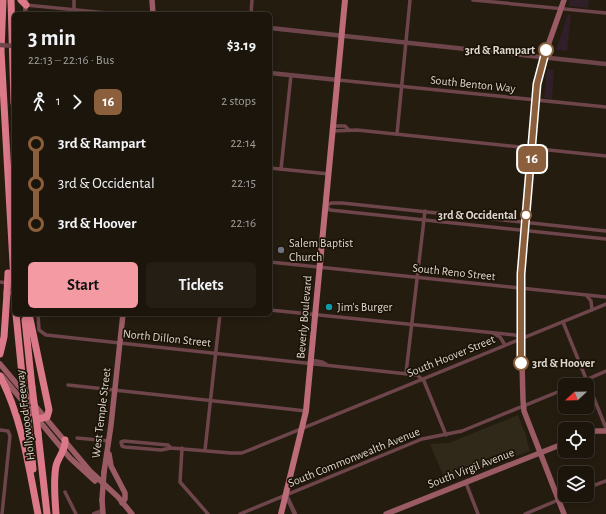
<!DOCTYPE html>
<meta charset="utf-8">
<style>
:root{--surface:#1c150c;--page:#251e15;--text:#f1f3f6;--muted:#a09f9d;--line:#3a342d;--accent:#f49aa3}
body{margin:0;font-family:"Alegreya Sans",sans-serif;background:var(--page);color:var(--text);height:100vh;display:flex;flex-direction:column;font-size:15px;white-space:nowrap}
*{box-sizing:border-box;margin:0}
p{font-size:13px;color:var(--muted)}
.icon{flex:none;width:22px;height:22px;fill:none;stroke:currentColor;stroke-width:2;stroke-linecap:round;stroke-linejoin:round}
.map{position:relative;flex:1;overflow:hidden}
.details{position:absolute;left:12px;top:12px;width:260px;height:304px;display:flex;flex-direction:column;background:var(--surface);border-radius:6px;box-shadow:0 2px 6px #0003,0 0 0 1px var(--line)}
.details>*{flex:none}
.badge{padding:0 8px;border-radius:6px;font-size:14px;line-height:26px}
.needle{width:26px;rotate:248deg}
.controls{position:absolute;left:558px;top:378px;display:grid;gap:8px}
.controls a{display:grid;place-items:center;width:36px;height:36px;border-radius:6px;background:var(--surface);box-shadow:0 2px 6px #0003,0 0 0 1px var(--line);font-size:20px}
.map>.badge{position:absolute;translate:-50% -50%;box-shadow:0 0 0 2px #fff}
.legs{display:flex;align-items:center;gap:6px;height:44px;padding:0 16px;font-size:13px}
.legs p{margin-inline-start:auto}
.summary{display:flex;align-items:center;justify-content:space-between;height:68px;padding:0 16px}
h1{font-size:22px;font-weight:700;line-height:30px}
.button{display:flex;gap:8px;margin-top:auto;padding:8px 16px}
.button a{flex:1;height:46px;border-radius:6px;background:var(--accent);color:#111;font-size:16px;font-weight:700;line-height:46px;text-align:center}
.button a+a{background:var(--page);color:var(--text)}
ul{padding:0 16px;list-style:none}
li{display:flex;align-items:center;gap:14px;height:40px;font-size:15px}
li i{display:grid;place-items:center;width:6px;height:100%;margin:0 5px;background:currentColor}
li i::after{content:'';width:10px;height:10px;margin:-5px;border:3px solid;border-radius:50%;background:var(--surface)}
li p{margin-inline-start:auto}
li:first-child i{background:linear-gradient(#0000 50%,currentColor 0)}
li:last-child i{background:linear-gradient(currentColor 50%,#0000 0)}
.map>svg:first-child{display:block}
</style>
<div class="map">
<svg width="606" height="514" viewBox="0 0 606 514">
<rect width="100%" height="100%" fill="#251c10"/>
<!-- commercial -->
<g fill="#301f28">
<path d="M570 0H589L588 8 569 6Z"/>
<path d="M568 14 571 15 567 51 556 50Z"/>
<path d="M547 69 554 70 552 99 544 98Z"/>
</g>
<!-- education -->
<path fill="#302818" d="M518 415 525 433 530 451 446 482 430 444 449 443Z"/>
<g fill="none" stroke-linecap="round" stroke-linejoin="round">
<!-- minor -->
<g stroke="#6d454b" stroke-width="3.5">
<path d="M473 0 606 13"/>
<path d="M26 5 117 14"/>
<path d="M74 9V0"/>
<path d="M251 14 252 0"/>
<path d="M338 80 606 107"/>
<path d="M334 126H345L348 129"/>
<path d="M333 131 357 130 606 156"/>
<path d="M397 134 410 0"/>
<path d="M270 168 329 174"/>
<path d="M281 169 291 75"/>
<path d="M606 231 342 203H331L326 206 330 210 606 239"/>
<path d="M270 262 606 297"/>
<path d="M0 282 7 283"/>
<path d="M587 296 591 301 592 310"/>
<path d="M270 310 515 335 521 338"/>
<path d="M38 314 39 330 46 335 417 375 424 381 446 435"/>
<path d="M563 322 606 428"/>
<path d="M494 334 500 337 505 345"/>
<path d="M311 360 322 362 326 364"/>
<path d="M406 373 425 211"/>
<path d="M68 385 306 411"/>
<path d="M574 385 606 371"/>
<path d="M0 430 8 431 10 436 2 514"/>
<path d="M77 438 109 441"/>
<path d="M171 448 161 450 125 447 122 446 121 442 124 441 168 445 171 448 231 453H242L606 304"/>
<path d="M182 448 180 482 208 514"/>
<path d="M205 450 220 314"/>
<path d="M466 483 478 514"/>
<path d="M587 488 606 481"/>
<path d="M65 492 76 514"/>
<path d="M240 514 422 439 462 431 565 389"/>
<path d="M525 514 570 495"/>
</g>
<!-- tertiary -->
<g stroke="#6d454b" stroke-width="4.5">
<path d="M25 14 26 0"/>
<path d="M270 28 606 64"/>
<path d="M270 73 338 80"/>
<path d="M286 495 295 514"/>
<path d="M94 514 102 511"/>
</g>
<!-- secondary -->
<g stroke="#9a5b64" stroke-width="5.5">
<path d="M152 0 153 14"/>
<path d="M0 364 90 471 118 497 132 514"/>
<path d="M2 376 70 458 95 481"/>
<path d="M587 434 596 431H606"/>
<path d="M109 454 111 466 125 493V499L122 503"/>
<path d="M104 472 111 425 123 314"/>
<path d="M102 500 103 514"/>
<path d="M386 514 565 443"/>
<path d="M564 514 524 411 523 400 520 289 538 80 540 68 564 0"/>
</g>
<!-- primary -->
<path stroke="#bc6b78" stroke-width="6" d="M281 514 306 411 345 0"/>
<!-- motorway -->
<g stroke="#db7989" stroke-width="7">
<path d="M3 0 1 51 14 281"/>
<path d="M11 0 14 103"/>
<path d="M21 0 26 5"/>
<path d="M16 314 22 375"/>
<path d="M29 314 49 410 47 417 38 419"/>
<path d="M25 320 32 387"/>
<path d="M0 354 4 337 7 293"/>
<path d="M0 376C22 418 29 468 38 514"/>
<path d="M28 421 33 469"/>
<path d="M38 433 47 514"/>
<path d="M56 514C55 498 53 482 56 466 58 457 66 450 65 440"/>
</g>
<!-- tertiary-bridge -->
<path stroke="#6d454b" stroke-width="4.5" d="M0 45 14 46"/>
<!-- secondary-bridge -->
<path stroke="#9a5b64" stroke-width="5.5" d="M102 500 104 472"/>
<!-- motorway-bridge -->
<g stroke="#db7989" stroke-width="7">
<path d="M7 293 8 273"/>
<path d="M22 375 28 421"/>
<path d="M32 387 38 433"/>
</g>
</g>
<g fill="none" stroke-linecap="round" stroke-linejoin="round">
<!-- line-1 casing -->
<g stroke="#fff" stroke-width="9">
<path id="line-1" d="M521 363V274L537 84 546 50"/>
</g>
<!-- line-1 -->
<use href="#line-1" stroke="#8b5e3c" stroke-width="6"/>
</g>
<!-- markers -->
<g fill="#fff" stroke="#8b5e3c" stroke-width="2">
<circle cx="546" cy="50" r="7"/>
<circle cx="526" cy="215" r="5"/>
<circle cx="521" cy="363" r="7"/>
</g>
<circle fill="#6b7280" stroke="#1c1307" stroke-width="1.5" cx="281" cy="250" r="4"/>
<circle fill="#0f9aa8" stroke="#1c1307" stroke-width="1.5" cx="329" cy="307" r="4"/>
<g text-anchor="middle" stroke-width="3.5" stroke-linejoin="round" paint-order="stroke">
<!-- stop labels -->
<g font-size="12" font-weight="bold" fill="#ddd7cf" stroke="#1c1307" text-anchor="end">
<text x="535" y="54">3rd &amp; Rampart</text>
<text x="517" y="219">3rd &amp; Occidental</text>
<text x="532" y="367" text-anchor="start">3rd &amp; Hoover</text>
</g>
<!-- street labels -->
<g font-size="12" fill="#ddd7cf" stroke="#1c1307">
<text transform="translate(473 84) rotate(6)" y="4">South Benton Way</text>
<text transform="translate(454 272) rotate(6)" y="4">South Reno Street</text>
<text transform="translate(304 317) rotate(-85)" y="4">Beverly Boulevard</text>
<text transform="translate(167 338) rotate(6)" y="4">North Dillon Street</text>
<text transform="translate(451 356) rotate(-22)" y="4">South Hoover Street</text>
<text transform="translate(101 413) rotate(-83)" y="4">West Temple Street</text>
<text transform="translate(25 415) rotate(-97)" y="4">Hollywood Freeway</text>
<text transform="translate(354 457) rotate(-22)" y="4">South Commonwealth Avenue</text>
<text transform="translate(471 468) rotate(-21)" y="4">South Virgil Avenue</text>
</g>
<!-- poi labels -->
<g font-size="12" fill="#ddd7cf" stroke="#1c1307" text-anchor="start">
<text x="289" y="247">Salem Baptist<tspan x="289" dy="14">Church</tspan></text>
<text x="337" y="311">Jim's Burger</text>
</g>
</g>
</svg>
<div class="controls">
<a><svg class="needle" viewBox="-14 -14 28 28"><path d="M0-13l5 13h-10z" fill="#e53935"/><path d="M0 13l5-13h-10z" fill="#a09f9d"/></svg></a>
<a><svg class="icon" aria-label="locate" viewBox="0 0 24 24"><circle cx="12" cy="12" r="6"/><path d="M12 2v4M12 18v4M2 12h4M18 12h4"/></svg></a>
<a><svg class="icon" aria-label="layers" viewBox="0 0 24 24"><path d="M12 4l9 5-9 5-9-5zM3 14l9 5 9-5"/></svg></a>
</div>
<b class="badge" style="left:532px;top:159px;background:#8b5e3c;color:#fff">16</b>
<section class="details">
<div class="summary"><div><h1>3 min</h1><p>22:13 – 22:16 · Bus</p></div><b>$3.19</b></div>
<div class="legs"><svg class="icon" aria-label="walk" viewBox="0 0 24 24"><circle cx="13" cy="4" r="2"/><path d="M13 8l-2 6 4 7M11 14l-3 7M7 12l3-4h3l4 4"/></svg>1<svg class="icon" aria-label="forward" viewBox="0 0 24 24"><path d="M9 5l7 7-7 7"/></svg><b class="badge" style="background:#8b5e3c;color:#fff">16</b><p>2 stops</p></div>
<ul>
<li><i style="color:#8b5e3c"></i><b>3rd &amp; Rampart</b><p>22:14</p></li>
<li><i style="color:#8b5e3c"></i><span>3rd &amp; Occidental</span><p>22:15</p></li>
<li><i style="color:#8b5e3c"></i><b>3rd &amp; Hoover</b><p>22:16</p></li>
</ul>
<div class="button"><a>Start</a><a>Tickets</a></div>
</section>
</div>
